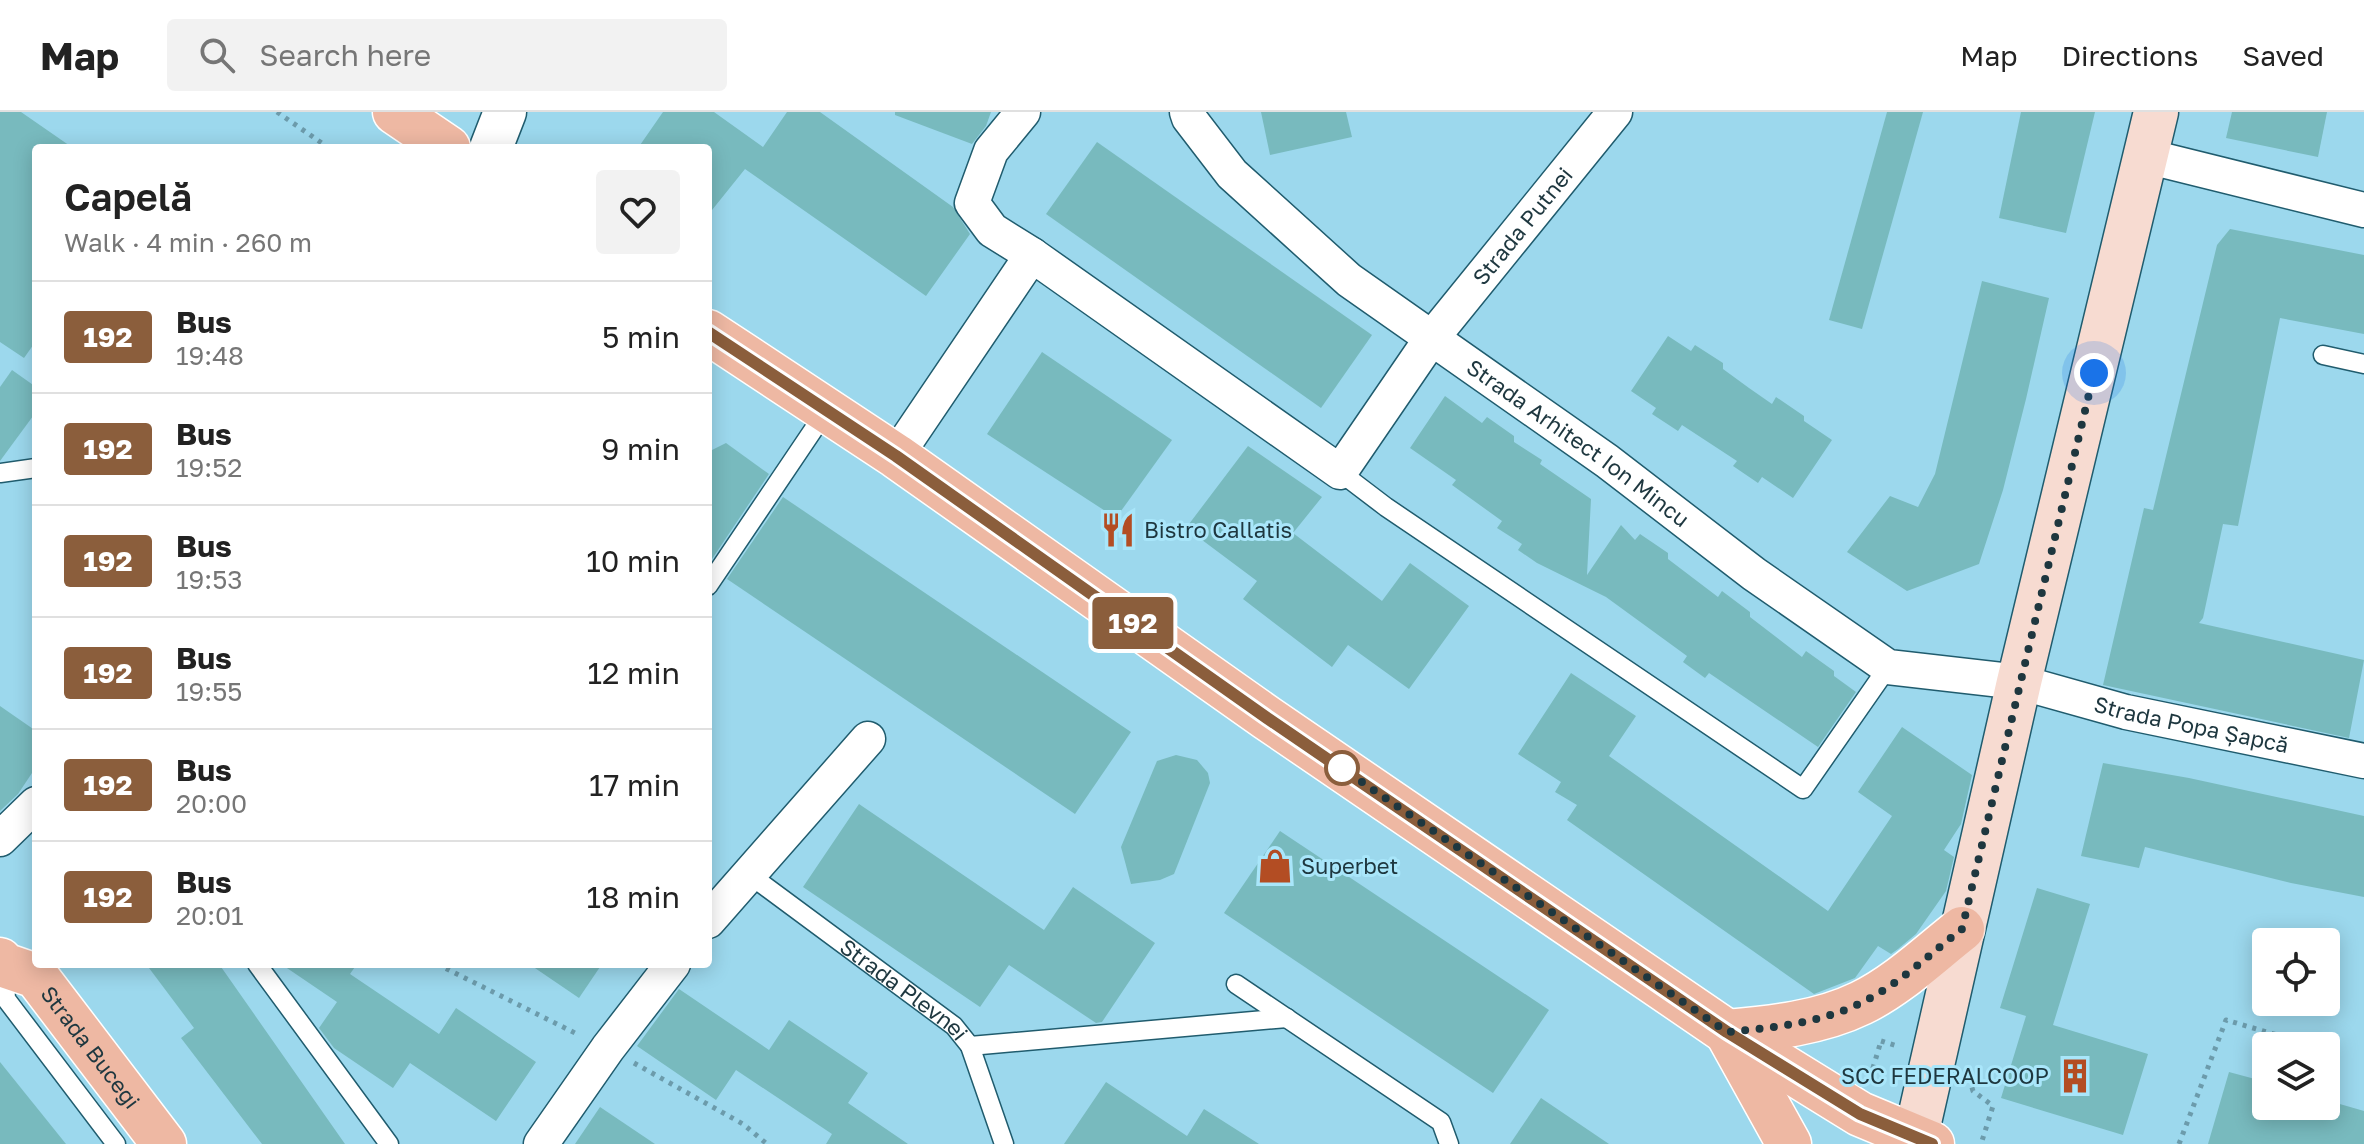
<!DOCTYPE html>
<meta charset="utf-8">
<style>
:root{--surface:#fff;--page:#f2f2f2;--text:#222;--muted:#767676;--line:#e0e0e0}
body{margin:0;font-family:"Golos Text",sans-serif;background:var(--page);color:var(--text);height:100vh;display:flex;flex-direction:column;font-size:30px;white-space:nowrap}
*{box-sizing:border-box;margin:0}
p{font-size:26px;color:var(--muted)}
.icon{flex:none;width:44px;height:44px;fill:none;stroke:currentColor;stroke-width:2;stroke-linecap:round;stroke-linejoin:round}
.map{position:relative;flex:1;overflow:hidden}
.side{position:absolute;left:32px;top:32px;width:680px;height:824px;display:flex;flex-direction:column;background:var(--surface);border-radius:8px;box-shadow:0 4px 20px #0003}
.side>*{flex:none}
.badge{padding:0 16px;border-radius:6px;font-size:28px;line-height:52px}
.tools{position:absolute;left:2252px;top:816px;display:grid;gap:16px}
.tools a{display:grid;place-items:center;width:88px;height:88px;border-radius:8px;background:var(--surface);box-shadow:0 4px 20px #0003;font-size:40px}
.you{position:absolute;width:40px;height:40px;margin:-20px;border:6px solid #fff;border-radius:50%;background:#1a73e8;box-shadow:0 0 0 12px #1a73e833}
.map>.badge{position:absolute;translate:-50% -50%;box-shadow:0 0 0 4px #fff}
.round{display:grid;place-items:center;flex:none;width:84px;height:84px;border-radius:8px;background:var(--page)}
.head{display:flex;align-items:center;justify-content:space-between;height:136px;padding:0 32px}
h1{font-size:38px;font-weight:600;line-height:60px}
ul{padding:0;list-style:none}
li{display:flex;align-items:center;gap:24px;height:112px;padding:0 32px;border-top:2px solid var(--line)}
li div{flex:1}
li b{display:block;font-size:30px}
li em{font-style:normal}
li .badge{min-width:88px;font-weight:700;text-align:center}
header{display:flex;align-items:center;gap:48px;box-sizing:border-box;height:112px;padding:0 40px;background:var(--surface);border-bottom:2px solid var(--line)}
header strong{font-size:38px}
nav{display:flex;gap:44px;margin-inline-start:auto;font-size:28px}
.search{width:560px;height:72px;background:var(--page);display:flex;align-items:center;gap:20px;box-sizing:border-box;padding:0 28px;border-radius:8px;color:var(--muted);font-size:30px}
.map>svg:first-child{display:block}
</style>
<header>
<strong>Map</strong>
<div class="search"><svg class="icon" aria-label="search" viewBox="0 0 24 24"><circle cx="10" cy="10" r="6"/><path d="M15 15l6 6"/></svg>Search here</div>
<nav><a>Map</a><a>Directions</a><a>Saved</a></nav>
</header>
<div class="map">
<svg width="2364" height="1032" viewBox="0 0 2364 1032">
<rect width="100%" height="100%" fill="#9cd8ed"/>
<!-- building -->
<g fill="#78babe">
<path d="M0 0H21L73 36H36V229L24 246 0 230Z"/>
<path d="M663 0H714L763 35 787 0H820L953 95 970 122 926 184 745 57 708 103V36H638Z"/>
<path d="M895 0H991L986 14 972 32 895 3Z"/>
<path d="M1261 0H1346L1352 25 1270 43Z"/>
<path d="M1887 0H1923L1862 217 1829 208Z"/>
<path d="M2021 0H2095L2066 121 1999 106Z"/>
<path d="M2232 0H2327L2318 45 2226 26Z"/>
<path d="M1097 30 1372 223 1321 296 1046 102Z"/>
<path d="M2230 117 2364 143V222L2280 206 2238 414 2223 412 2203 506 2199 511 2364 548 2349 626 2103 573 2144 396 2153 398 2217 133Z"/>
<path d="M1982 169 2049 186 2026 287 2003 378 1979 452 1907 479 1847 440 1890 384 1918 395 1935 362Z"/>
<path d="M1668 224 1691 239 1695 233 1723 251V257L1749 276 1772 292 1776 285 1804 304V309L1832 328 1793 386 1762 365 1758 371 1733 354 1737 349 1682 313 1678 319 1652 302 1656 296 1631 279Z"/>
<path d="M1042 240 1172 328 1116 406 987 322Z"/>
<path d="M12 258 36 275V300L0 349V275Z"/>
<path d="M1445 284 1482 311 1487 305 1514 324V330L1542 348 1540 352 1591 387 1587 463 1621 413 1635 428 1640 422 1668 441V447L1718 485 1722 479 1750 500V505L1802 545 1806 539 1834 559V564L1856 580 1818 635 1709 561 1705 566 1683 550 1687 544 1606 485 1537 451 1518 438 1522 432 1497 416 1502 409 1452 373 1456 368 1410 336Z"/>
<path d="M726 331 769 362 708 453V340Z"/>
<path d="M1248 334 1322 385 1293 421 1382 489 1410 451 1469 494 1409 577 1348 533 1332 555 1243 487 1257 469 1186 416Z"/>
<path d="M783 385 1131 620 1075 702 727 467Z"/>
<path d="M1571 561 1636 604 1609 644 1828 799 1892 704 1858 680 1902 615 1972 663 1961 712 1944 738 1954 745 1946 779 1916 822 1898 837 1891 842 1878 834 1855 866 1814 882 1567 708 1577 693 1555 680 1561 670 1518 642Z"/>
<path d="M0 594 36 619V655L18 682 0 699Z"/>
<path d="M1176 643 1197 648 1208 661 1210 671 1174 762 1160 768 1131 772 1121 735 1157 649Z"/>
<path d="M2103 651 2189 666 2364 704V785L2291 771 2145 735 2139 756 2081 744Z"/>
<path d="M859 692 1044 818 1073 775 1155 831 1102 910 1096 911 1009 853 980 895 803 775Z"/>
<path d="M1280 719 1549 898 1493 981 1224 801Z"/>
<path d="M2037 776 2090 792 2053 913 2148 942 2123 1023 2001 986 2026 904 2000 896Z"/>
<path d="M146 852H219L345 1032H262L181 926 194 916Z"/>
<path d="M281 852H357L350 862 439 922 456 896 536 950 496 1009 410 951 393 976 334 936 319 916 337 890Z"/>
<path d="M529 852H602L579 886Z"/>
<path d="M679 877 769 938 789 908 868 961 848 991 908 1032H826L832 1022 736 958 716 988 637 934Z"/>
<path d="M0 950 66 1032H0Z"/>
<path d="M2229 960 2266 970V994H2326V988L2364 999V1032H2208Z"/>
<path d="M1106 970 1187 1024 1204 997 1259 1032H1064Z"/>
<path d="M1541 986 1609 1032H1510Z"/>
<path d="M600 995 655 1032H575Z"/>
</g>
<g fill="none" stroke-linecap="round" stroke-linejoin="round">
<!-- service casing -->
<g stroke="#205c6e" stroke-width="21">
<g id="service">
<path d="M2323 243 2364 252"/>
<path d="M1340 360 1386 395 1803 677 1888 555"/>
<path d="M0 361 36 356"/>
<path d="M708 474 826 299"/>
<path id="s1" d="M750 763 954 914 970 934 1004 1032"/>
<path d="M257 852 389 1032"/>
<path d="M4 853 6 887 116 1032"/>
<path d="M1236 872 1441 1010 1449 1032"/>
<path d="M970 934 1287 906"/>
</g>
</g>
<!-- minor casing -->
<g stroke="#205c6e" stroke-width="37">
<g id="minor">
<path d="M1023 0 991 39 972 91 992 118 1032 143"/>
<path id="s2" d="M1187 0 1189 6 1232 62 1349 168 1607 349 1754 462 1888 555 2019 570 2126 600 2364 649"/>
<path d="M2146 44 2364 98"/>
<path id="s3" d="M896 344 1032 143 1340 360 1431 227 1615 0"/>
<path d="M0 727 36 692"/>
<path d="M708 809 868 627"/>
<path d="M541 1032 608 936 673 852"/>
</g>
</g>
<!-- tertiary casing -->
<g stroke="#205c6e" stroke-width="45">
<path id="tertiary" d="M491 36 505 0"/>
</g>
<!-- secondary casing -->
<g stroke="#205c6e" stroke-width="47">
<path id="secondary" d="M1914 1032 2019 570 2156 0"/>
</g>
<!-- primary casing -->
<g stroke="#fff" stroke-width="47">
<g id="primary">
<path d="M395 0 448 36"/>
<path d="M708 220 896 344 1267 606 1727 920 1860 1002 1932 1032"/>
<path id="s4" d="M0 848 4 853 36 864 164 1032"/>
<path d="M1727 920C1772 916 1820 911 1861 891 1898 873 1930 842 1962 817"/>
<path d="M1728 922 1789 1032"/>
</g>
</g>
<!-- path -->
<g stroke="#6c9bab" stroke-width="5" stroke-dasharray="4 6" stroke-linecap="butt">
<path d="M277 0 329 36"/>
<path d="M437 852 579 923"/>
<path d="M1881 929 1897 934"/>
<path d="M634 951 743 1012 767 1032"/>
<path d="M1870 966 1881 929"/>
<path d="M1969 966 1973 979 1993 994 1981 1032"/>
<path d="M2179 1032 2226 908 2311 933"/>
</g>
<!-- service -->
<use href="#service" stroke="#fff" stroke-width="18"/>
<!-- minor -->
<use href="#minor" stroke="#fff" stroke-width="34"/>
<!-- tertiary -->
<use href="#tertiary" stroke="#fff" stroke-width="42"/>
<!-- secondary -->
<use href="#secondary" stroke="#f7dbd1" stroke-width="44"/>
<!-- primary -->
<use href="#primary" stroke="#eeb8a3" stroke-width="44"/>
</g>
<g fill="none" stroke-linecap="round" stroke-linejoin="round">
<!-- line casing -->
<g stroke="#fff" stroke-width="18">
<path id="line" d="M708 220 896 344 1267 606 1727 920 1860 1002 1932 1032"/>
</g>
<!-- line -->
<use href="#line" stroke="#8b5e3c" stroke-width="12"/>
<!-- walk -->
<path stroke="#1e373f" stroke-width="8" stroke-dasharray="0 14.4" d="M1342 656 1340 655 1727 920C1772 916 1820 911 1861 891 1898 873 1930 842 1962 817L2094 261"/>
</g>
<!-- icons -->
<defs>
<g id="restaurant-bare" transform="scale(2.76)"><path d="M-5-6h1v4h1v-4h1v4h1v-4h1v5L-1.5 .5V6h-2V.5L-5-1ZM5-6V6H3V1.5H1.5Q1.5-4 5-6Z" fill="#b34d23" stroke="#a9e6fa" stroke-width="2.5" paint-order="stroke"/></g>
<g id="shop-bare" transform="scale(2.76)"><path d="M-5-2.5h2.3a2.7 3.5 0 0 1 5.4 0H5L5.5 6h-11ZM-1.5-2.5h3a1.5 2.3 0 0 0-3 0Z" fill="#b34d23" stroke="#a9e6fa" stroke-width="2.5" paint-order="stroke"/></g>
<g id="building-bare" transform="scale(2.76)"><path d="M-4-6H4V6H1V3H-1V6H-4ZM-2.5-4.3h1.7v1.8h-1.7ZM.8-4.3h1.7v1.8H.8ZM-2.5-1h1.7V.8h-1.7ZM.8-1h1.7V.8H.8Z" fill="#b34d23" stroke="#a9e6fa" stroke-width="2.5" paint-order="stroke"/></g>
</defs>
<g fill-rule="evenodd">
<use href="#restaurant-bare" x="1118" y="418"/>
<use href="#shop-bare" x="1275" y="754"/>
<use href="#building-bare" x="2075" y="964"/>
</g>
<!-- markers -->
<circle fill="#fff" stroke="#8b5e3c" stroke-width="4" cx="1342" cy="656" r="16"/>
<g text-anchor="middle" stroke-width="6" stroke-linejoin="round" paint-order="stroke">
<!-- street labels -->
<g font-size="22" fill="#1e373f" stroke="#a9e6fa">
<text dy="8" stroke="none"><textPath href="#s3" startOffset="926">Strada Putnei</textPath></text>
<text dy="8" stroke="none"><textPath href="#s2" startOffset="516">Strada Arhitect Ion Mincu</textPath></text>
<text dy="8" stroke="none"><textPath href="#s2" startOffset="1208">Strada Popa Șapcă</textPath></text>
<text dy="8" stroke="none"><textPath href="#s1" startOffset="192">Strada Plevnei</textPath></text>
<text dy="8" stroke="none"><textPath href="#s4" startOffset="130">Strada Bucegi</textPath></text>
</g>
<!-- poi labels -->
<g font-size="22" fill="#1e373f" stroke="#a9e6fa" text-anchor="start">
<text x="1144" y="426">Bistro Callatis</text>
<text x="1301" y="762">Superbet</text>
<text x="2049" y="972" text-anchor="end">SCC FEDERALCOOP</text>
</g>
</g>
</svg>
<div class="tools">
<a><svg class="icon" aria-label="locate" viewBox="0 0 24 24"><circle cx="12" cy="12" r="6"/><path d="M12 2v4M12 18v4M2 12h4M18 12h4"/></svg></a>
<a><svg class="icon" aria-label="layers" viewBox="0 0 24 24"><path d="M12 4l9 5-9 5-9-5zM3 14l9 5 9-5"/></svg></a>
</div>
<div class="you" style="left:2094px;top:261px"></div>
<b class="badge" style="left:1133px;top:511px;background:#8b5e3c;color:#fff">192</b>
<section class="side">
<div class="head"><div><h1>Capelă</h1><p>Walk · 4 min · 260 m</p></div><a class="round"><svg class="icon" aria-label="heart" viewBox="0 0 24 24"><path d="M12 20l-8-8c-3-5 5-10 8-4 3-6 11-1 8 4z"/></svg></a></div>
<ul>
<li><span class="badge" style="background:#8b5e3c;color:#fff">192</span><div><b>Bus</b><p>19:48</p></div><em>5 min</em></li>
<li><span class="badge" style="background:#8b5e3c;color:#fff">192</span><div><b>Bus</b><p>19:52</p></div><em>9 min</em></li>
<li><span class="badge" style="background:#8b5e3c;color:#fff">192</span><div><b>Bus</b><p>19:53</p></div><em>10 min</em></li>
<li><span class="badge" style="background:#8b5e3c;color:#fff">192</span><div><b>Bus</b><p>19:55</p></div><em>12 min</em></li>
<li><span class="badge" style="background:#8b5e3c;color:#fff">192</span><div><b>Bus</b><p>20:00</p></div><em>17 min</em></li>
<li><span class="badge" style="background:#8b5e3c;color:#fff">192</span><div><b>Bus</b><p>20:01</p></div><em>18 min</em></li>
</ul>
</section>
</div>
